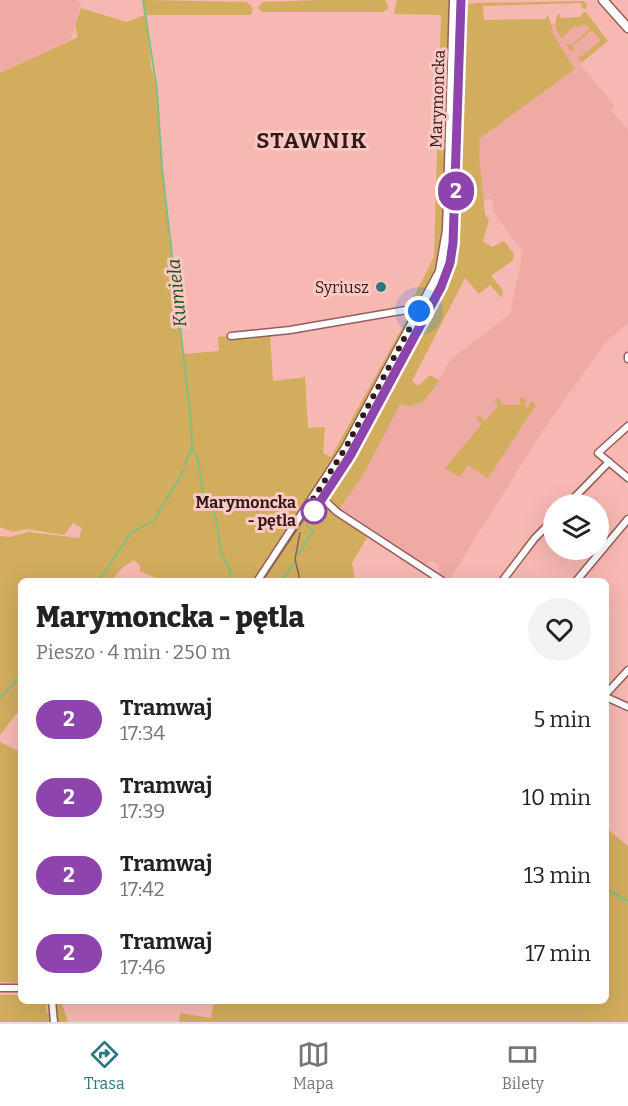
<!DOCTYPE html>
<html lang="pl">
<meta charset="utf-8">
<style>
:root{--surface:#fff;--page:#f2f2f2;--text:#222;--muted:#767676;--line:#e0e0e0;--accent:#2e777e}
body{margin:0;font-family:Bitter,serif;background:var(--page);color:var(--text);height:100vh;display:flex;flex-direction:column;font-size:22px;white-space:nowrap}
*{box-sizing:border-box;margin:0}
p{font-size:20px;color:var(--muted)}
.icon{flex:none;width:33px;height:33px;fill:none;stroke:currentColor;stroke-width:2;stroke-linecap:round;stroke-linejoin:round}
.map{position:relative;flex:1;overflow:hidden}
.panel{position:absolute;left:18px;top:578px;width:591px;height:426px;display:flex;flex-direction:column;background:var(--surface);border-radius:9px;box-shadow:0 6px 24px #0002}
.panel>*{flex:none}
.badge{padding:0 12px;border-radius:20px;font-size:21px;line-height:39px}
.controls{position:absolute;left:543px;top:494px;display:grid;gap:12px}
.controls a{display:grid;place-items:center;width:66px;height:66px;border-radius:50%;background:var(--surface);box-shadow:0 6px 24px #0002;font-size:30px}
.you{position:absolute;width:30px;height:30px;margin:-15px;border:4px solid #fff;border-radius:50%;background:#1a73e8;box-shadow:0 0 0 9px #1a73e833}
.map>.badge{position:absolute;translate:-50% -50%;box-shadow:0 0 0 3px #fff}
.round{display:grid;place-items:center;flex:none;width:63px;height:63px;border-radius:32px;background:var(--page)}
.headline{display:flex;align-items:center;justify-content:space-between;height:102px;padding:0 18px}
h1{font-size:28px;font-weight:800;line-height:45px}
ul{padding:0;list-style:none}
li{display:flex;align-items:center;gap:18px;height:78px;padding:0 18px}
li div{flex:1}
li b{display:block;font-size:22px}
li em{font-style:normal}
li .badge{min-width:66px;font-weight:700;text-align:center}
.tab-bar{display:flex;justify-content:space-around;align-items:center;height:84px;border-top:2px solid var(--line);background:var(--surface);font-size:16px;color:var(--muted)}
.tab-bar a{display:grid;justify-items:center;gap:3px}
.tab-bar .active{color:var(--accent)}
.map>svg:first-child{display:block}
</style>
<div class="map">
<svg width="628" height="1022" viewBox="0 0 628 1022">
<rect width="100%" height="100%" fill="#f7b8b2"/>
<!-- built -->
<g fill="#efaaa4">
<path d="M0 0H77L81 4 71 39 0 73Z"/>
<path d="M589 22 606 43 580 64 615 106 611 110 628 130V323L606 342 547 424 449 580H447L439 575V565L433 561 425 564 340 508 362 477 400 403 429 397 450 360 510 314 523 252 494 213 492 199 477 200 482 26Z"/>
</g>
<!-- green -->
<g fill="#d2ad5e">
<path d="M143 0 247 2 253 9 251 15H146L151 67 157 90 162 167 183 354 219 351 218 337 270 332 273 381 305 377 308 428 325 427 323 453 331 457 409 315V306L434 257 441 15 394 14 397 0H449L445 206 438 265 336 460 254 580H160L140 571V566L134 560 122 568 112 580H21V708L0 735V536L10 537 28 532 79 538 82 528 73 523 64 535 28 529 13 532 0 527V73L78 37 75 26 81 8 126 22 145 15Z"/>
<path d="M321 0H385L389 8 383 12H262L258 8 263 2Z"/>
<path d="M584 1 587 5 586 9 582 8 581 3 483 6 484 20 546 19 548 14 554 36 575 69 480 138 479 155 485 214 489 221 483 241 492 247 504 241 514 254 513 260 491 276 503 290 502 298 490 285 479 294 465 278 412 381 418 386 430 375 439 380C431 394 419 412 400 404L362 477 339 509 326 496 323 489 358 430 436 284 445 262 449 231 456 12H462L469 4 474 3Z"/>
<path d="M586 12 608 41 581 63 577 55 581 57 601 40 592 30 572 46 574 50 571 51 566 43 571 45 590 29 586 24 578 27 575 25 562 38C556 33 553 20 559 13L561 18 581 17 582 13Z"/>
<path d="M520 397 527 399 524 406 528 408 531 401 536 405 488 478 468 465 460 477 445 468 482 424 476 418 479 415 485 421 498 406 494 400 500 398 501 405H520Z"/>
<path d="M316 501H322L368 536 352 563 355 580H261Z"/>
<path d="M0 742 21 752V983L0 982Z"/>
<path d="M606 828 628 846V1022H179L180 1013 211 1018 214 1001 606 1000Z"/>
<path d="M0 995H21V1000L45 1001 47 1013H53L52 1001H61L68 1022H0Z"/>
</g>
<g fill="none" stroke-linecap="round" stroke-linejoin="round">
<!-- stream -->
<g stroke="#81bf80" stroke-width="2">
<path d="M143 0 157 90 162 168 191 421 192 447 198 460 203 492 215 514 221 552 230 571 231 580"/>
<path d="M394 383 450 275 457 244 465 10"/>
<path d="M185 464 192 447"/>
<path d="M330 495 390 392"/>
<path d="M298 555 313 531 307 526"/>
<path d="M99 580 131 533 156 519C162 500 176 489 183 470"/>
<path d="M283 580 293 564"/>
<path d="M0 698 21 676"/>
<path d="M606 889 628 901"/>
</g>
<!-- minor casing -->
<g stroke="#955d59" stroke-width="9">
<g id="minor">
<path d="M231 336 290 330 412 309 419 311"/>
<path d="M628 356V359"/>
<path d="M628 426 598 453 628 478"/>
<path d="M317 493 337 512 441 580"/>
<path d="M568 504 609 462"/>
<path d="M258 580 344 449 439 271 446 230 453 0"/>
<path d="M503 580 535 538 554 519"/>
<path d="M577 580 628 519"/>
<path d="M606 694 628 670"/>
<path d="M606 697 628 707"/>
<path d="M0 988H21"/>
<path d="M52 1000 54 1022"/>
</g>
</g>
<!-- secondary casing -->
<g stroke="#955d59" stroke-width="11">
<path id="secondary" d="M603 0 628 28"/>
</g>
<!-- minor -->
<use href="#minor" stroke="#fff" stroke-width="6"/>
<!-- secondary -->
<use href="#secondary" stroke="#fff" stroke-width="8"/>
<!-- tram -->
<g stroke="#8b615e" stroke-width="1.5">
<path d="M300 533 295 559 300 580"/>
<path d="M263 580 347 455 443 270 451 217 458 0"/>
</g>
</g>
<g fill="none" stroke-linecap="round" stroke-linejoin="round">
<!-- line casing -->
<g stroke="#fff" stroke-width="14">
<path id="line" d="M314 511 350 456 441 287 450 263 453 243 461 0"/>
</g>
<!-- line -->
<use href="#line" stroke="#8e44ad" stroke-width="9"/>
<!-- walk -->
<path stroke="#301917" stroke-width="6" stroke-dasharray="0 10.8" d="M314 511 306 510 345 449 419 311"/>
</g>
<!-- markers -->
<circle fill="#2e777e" stroke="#fcc8c4" stroke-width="2" cx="381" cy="287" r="6"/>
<circle fill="#fff" stroke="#8e44ad" stroke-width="3" cx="314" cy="511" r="12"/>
<g text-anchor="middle" stroke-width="6" stroke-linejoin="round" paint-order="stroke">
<!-- street labels -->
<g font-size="16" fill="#301917" stroke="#fcc8c4">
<text transform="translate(437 99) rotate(-88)" y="6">Marymoncka</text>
</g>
<!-- poi labels -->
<g font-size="16" fill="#301917" stroke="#fcc8c4" text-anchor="end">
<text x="369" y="293">Syriusz</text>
</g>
<!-- stop labels -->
<g font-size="16" font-weight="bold" fill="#301917" stroke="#fcc8c4" text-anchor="end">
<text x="296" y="508">Marymoncka<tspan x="296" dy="18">- pętla</tspan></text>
</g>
<!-- water labels -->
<g font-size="18" font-style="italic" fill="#14561a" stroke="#fcc8c4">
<text transform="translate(177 293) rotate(-96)" y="6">Kumiela</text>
</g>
<!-- district labels -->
<g font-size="22" font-weight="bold" letter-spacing="1.5" fill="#301917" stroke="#fcc8c4">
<text x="312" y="148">STAWNIK</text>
</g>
</g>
</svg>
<div class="controls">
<a><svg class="icon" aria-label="layers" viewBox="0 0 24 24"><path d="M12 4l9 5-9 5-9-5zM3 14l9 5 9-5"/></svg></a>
</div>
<div class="you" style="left:419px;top:311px"></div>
<b class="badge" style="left:456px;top:191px;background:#8e44ad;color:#fff">2</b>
<section class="panel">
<div class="headline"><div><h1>Marymoncka - pętla</h1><p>Pieszo · 4 min · 250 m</p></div><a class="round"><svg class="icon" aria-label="heart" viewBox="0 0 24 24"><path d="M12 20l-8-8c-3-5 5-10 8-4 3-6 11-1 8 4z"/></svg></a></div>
<ul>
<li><span class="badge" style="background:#8e44ad;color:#fff">2</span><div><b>Tramwaj</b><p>17:34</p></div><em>5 min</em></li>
<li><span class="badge" style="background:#8e44ad;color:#fff">2</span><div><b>Tramwaj</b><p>17:39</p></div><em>10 min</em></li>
<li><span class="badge" style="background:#8e44ad;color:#fff">2</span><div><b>Tramwaj</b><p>17:42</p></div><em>13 min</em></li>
<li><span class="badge" style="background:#8e44ad;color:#fff">2</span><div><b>Tramwaj</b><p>17:46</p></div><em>17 min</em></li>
</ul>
</section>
</div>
<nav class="tab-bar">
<a class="active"><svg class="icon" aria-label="directions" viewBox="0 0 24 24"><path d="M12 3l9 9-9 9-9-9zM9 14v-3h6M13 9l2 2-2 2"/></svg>Trasa</a>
<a><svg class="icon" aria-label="map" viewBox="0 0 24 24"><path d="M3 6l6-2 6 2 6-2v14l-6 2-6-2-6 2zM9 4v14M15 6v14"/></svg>Mapa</a>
<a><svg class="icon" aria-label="tickets" viewBox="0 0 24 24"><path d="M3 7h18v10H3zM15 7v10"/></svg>Bilety</a>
</nav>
